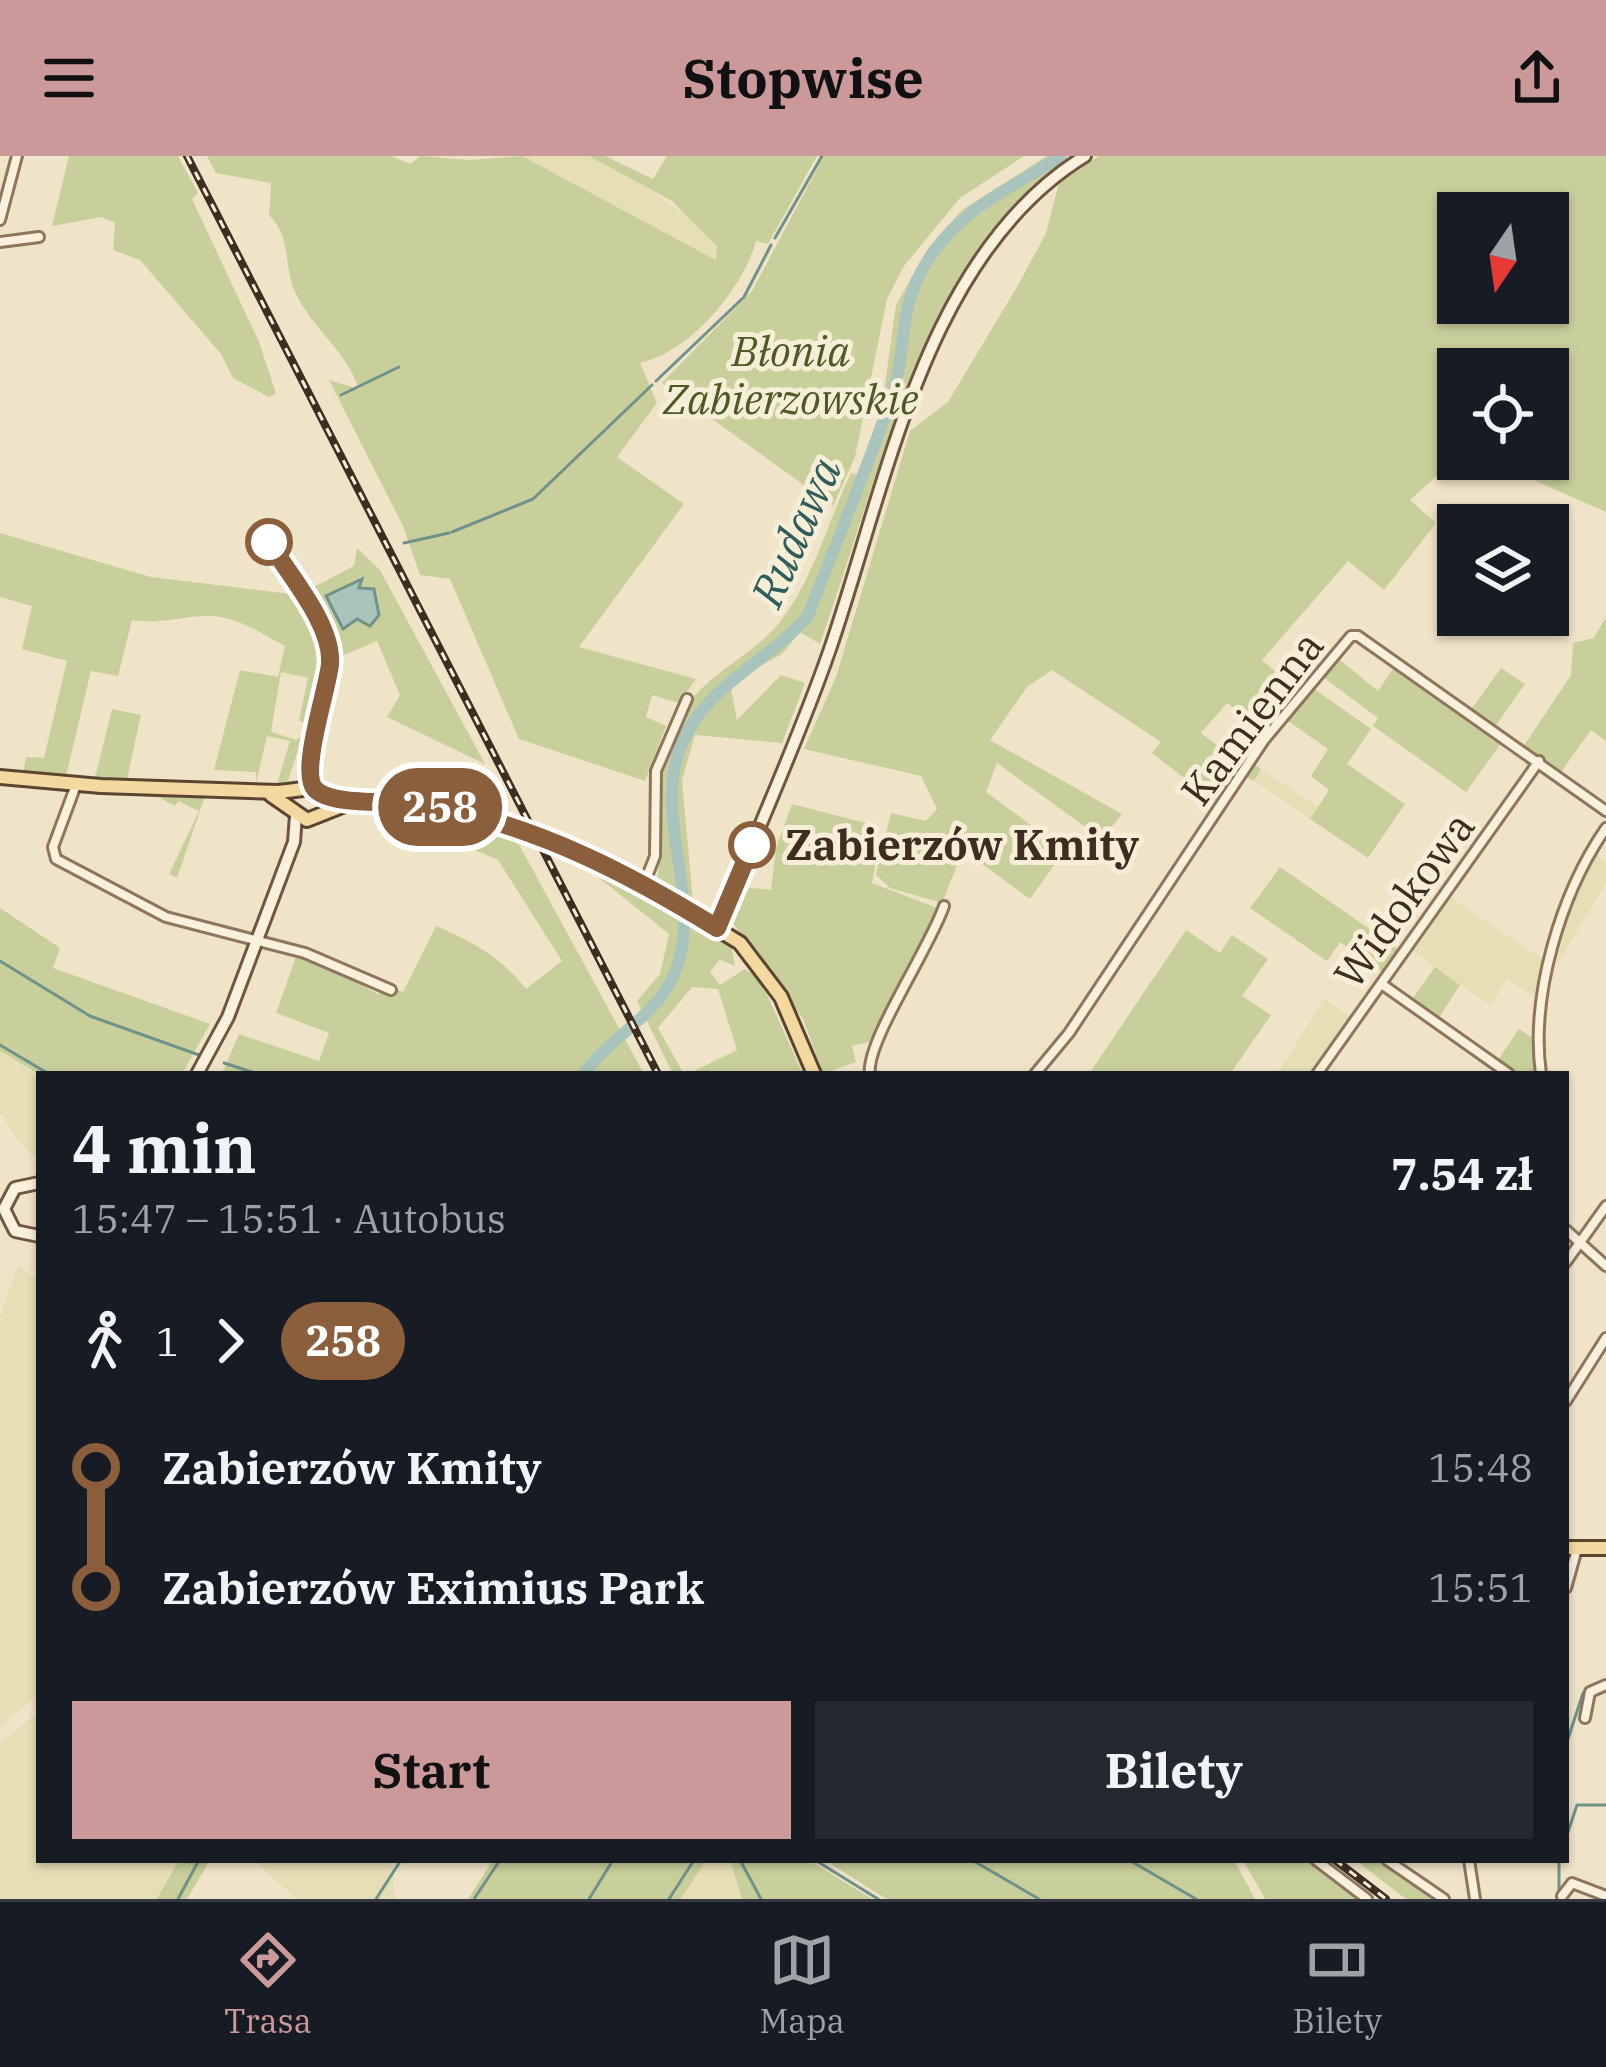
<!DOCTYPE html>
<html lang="pl">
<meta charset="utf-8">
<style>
:root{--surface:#171b24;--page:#242831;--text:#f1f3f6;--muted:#9ea1a6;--line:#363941;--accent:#cc999b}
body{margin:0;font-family:"IBM Plex Serif",serif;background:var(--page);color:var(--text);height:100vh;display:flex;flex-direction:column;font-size:45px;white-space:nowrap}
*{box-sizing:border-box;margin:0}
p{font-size:39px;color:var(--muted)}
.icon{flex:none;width:66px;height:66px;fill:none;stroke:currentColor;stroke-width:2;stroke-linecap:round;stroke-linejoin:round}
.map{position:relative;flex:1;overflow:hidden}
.sheet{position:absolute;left:36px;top:915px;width:1533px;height:792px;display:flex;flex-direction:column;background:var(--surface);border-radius:0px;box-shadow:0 3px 9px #0004}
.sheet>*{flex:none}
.badge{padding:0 24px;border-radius:39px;font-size:42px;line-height:78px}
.needle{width:78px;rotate:193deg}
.tools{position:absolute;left:1437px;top:36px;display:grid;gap:24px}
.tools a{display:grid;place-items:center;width:132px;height:132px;border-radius:0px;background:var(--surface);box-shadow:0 3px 9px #0004;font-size:60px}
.map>.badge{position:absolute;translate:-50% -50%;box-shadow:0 0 0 6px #fff}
.legs{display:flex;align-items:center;gap:18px;height:132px;padding:0 36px;font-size:39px}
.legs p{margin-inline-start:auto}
.summary{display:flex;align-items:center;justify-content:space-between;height:204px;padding:0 36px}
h1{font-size:66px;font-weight:700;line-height:90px}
.button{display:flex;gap:24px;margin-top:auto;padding:24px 36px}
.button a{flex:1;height:138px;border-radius:0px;background:var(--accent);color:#111;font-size:48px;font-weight:700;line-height:138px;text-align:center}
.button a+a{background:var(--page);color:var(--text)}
ul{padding:0 36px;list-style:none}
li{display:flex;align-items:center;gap:42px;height:120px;font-size:45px}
li i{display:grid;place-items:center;width:18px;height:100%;margin:0 15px;background:currentColor}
li i::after{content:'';width:30px;height:30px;margin:-15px;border:9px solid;border-radius:50%;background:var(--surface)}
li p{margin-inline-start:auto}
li:first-child i{background:linear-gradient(#0000 50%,currentColor 0)}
li:last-child i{background:linear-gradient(currentColor 50%,#0000 0)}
header{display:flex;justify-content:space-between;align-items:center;height:156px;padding:0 36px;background:var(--accent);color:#111;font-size:54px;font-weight:700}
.menu{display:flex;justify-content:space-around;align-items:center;height:168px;border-top:3px solid var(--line);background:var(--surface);font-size:33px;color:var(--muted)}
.menu a{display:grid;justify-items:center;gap:6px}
.menu .current{color:var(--accent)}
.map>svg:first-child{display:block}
</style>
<header><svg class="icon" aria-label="menu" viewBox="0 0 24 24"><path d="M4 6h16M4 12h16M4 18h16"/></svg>Stopwise<svg class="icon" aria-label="share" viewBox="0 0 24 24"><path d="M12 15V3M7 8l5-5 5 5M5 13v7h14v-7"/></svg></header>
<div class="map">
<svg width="1606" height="1743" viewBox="0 0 1606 1743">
<rect width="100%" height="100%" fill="#f0e4c8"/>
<!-- farmland -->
<g fill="#e6deb5">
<path d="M522 0H589L622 16 697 66 717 90V104Z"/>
<path d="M1261 613 1318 651 1310 663 1254 625Z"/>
<path d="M1596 699 1606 705V727L1555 812 1574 738Z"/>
<path d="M1450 741 1547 806 1541 845 1507 823 1491 850 1412 795Z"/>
<path d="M1324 842 1352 862 1314 918H1278Z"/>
<path d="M0 895 39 918V1004L19 986 0 957Z"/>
<path d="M18 1109 39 1125V1537L0 1571V1160Z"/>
<path d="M39 1555V1704H179L157 1743H0V1588Z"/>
<path d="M254 1704H392L395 1743H296Z"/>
<path d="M706 1704H730L742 1743H681Z"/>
</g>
<!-- green -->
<g fill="#c9cf9b" fill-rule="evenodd">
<path d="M69 0H178L198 37 192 43 259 186 276 237 269 241 233 222 221 198 140 104 113 94 115 67 102 61 52 70Z"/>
<path d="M207 0H391L410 8 421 0 469 4 522 0 716 104 717 90 672 45 589 0H605L653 23 667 0H817L768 88 756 85C743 133 690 196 640 207L657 247 617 301 684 348 579 491 696 523 679 547 652 539 646 561 666 570 645 625 519 583 450 423 420 419 403 370 329 224 359 233C347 196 313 173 296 138 283 112 292 81 269 59L271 27 216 17Z"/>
<path d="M824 0H1024L960 42 904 110 887 143 855 301 833 350 662 227 752 135Z"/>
<path d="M1047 0 1065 4C925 105 876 330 820 488L800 476 782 498 730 527 737 564 781 519 805 527 782 587 695 579 682 624 693 746 657 726C664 673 654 622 675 571 695 521 747 506 779 467 813 425 828 365 851 317L859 319 880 264 896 149 929 91 962 54Z"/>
<path d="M1099 0H1606V356L1518 317 1466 303H1548V213H1458V301L1410 344 1436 367 1384 434 1348 405 1262 504 1299 536 1267 576 1227 547 1201 577 1248 613 1253 608 1261 613 1254 625 1245 620 1223 652 1152 597 1161 586 1052 514 1027 531 990 584 1122 658 1102 683 997 607 986 636 1065 694 1030 743 967 697 966 687 942 747 890 732 876 719 891 657 926 665 937 653 921 620 804 593 836 521 910 275 948 246 1017 131 1046 77 1059 27ZM1458 57H1548V147H1458Z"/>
<path d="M0 377 151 421 298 439C331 497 328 508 307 569L299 564 308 522 281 516 271 576 297 584 304 576 288 625 277 628 290 585 267 580 256 627V616L214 614 240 514 278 521 285 490C262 478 238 461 211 460 184 459 161 469 132 464L118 520 91 515 66 620 23 618 26 601 44 602 67 505 22 493 32 450 0 441Z"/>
<path d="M357 392 380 414 485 608 387 561 400 539 377 485 342 500 337 511 338 493 293 418 303 410 299 413 310 433 354 410Z"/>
<path d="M1606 461V585L1591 574 1561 616 1523 591 1571 519 1573 487 1594 482Z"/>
<path d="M1335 500 1378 535 1395 510 1504 583 1466 636 1373 570 1378 562 1319 518Z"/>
<path d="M1501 512 1525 528 1494 572 1470 555Z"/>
<path d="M337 518 316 627 336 629H312L308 619 331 521Z"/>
<path d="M1310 530 1371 573 1347 608 1405 648 1368 702 1310 663 1329 634 1311 620 1328 593 1284 562Z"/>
<path d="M112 553 141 559 127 623 95 622Z"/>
<path d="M88 635 174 638 179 643 181 638H204V643L177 722 169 718 199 655 178 645 175 650 160 642Z"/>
<path d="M792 648 873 669 872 678 880 681 872 727 940 753 869 886 852 890 856 906 823 918 803 863 733 767 743 731 771 734 776 692Z"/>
<path d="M483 672 516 683 644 918H222L239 878 319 905 329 877 276 857 297 798 357 822 356 826 378 838 393 832 403 836 436 770C472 785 502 802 526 833L562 805 498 704 470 692Z"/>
<path d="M598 711 732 793 735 810 720 804 710 815 720 829 745 813 760 823 803 918H688L737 894 718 833 692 831 658 872 684 918H673L637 845 660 818 669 778 593 717Z"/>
<path d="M1280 711 1403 796 1387 819 1340 786 1327 805 1250 752Z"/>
<path d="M0 752 60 792 53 812 210 868 182 918H39L0 895Z"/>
<path d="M1186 774 1220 797 1232 779 1268 803 1242 840 1271 859 1230 918H1089Z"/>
<path d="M1435 811 1460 829 1437 865 1411 845Z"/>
<path d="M1519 873 1536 884 1537 918H1513L1496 907Z"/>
<path d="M179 1704H210L187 1743H157Z"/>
<path d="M493 1704H706L681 1743H468Z"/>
<path d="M730 1704H809L872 1743H742Z"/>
<path d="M825 1704H1234L1255 1743H886Z"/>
<path d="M1243 1704H1310L1361 1743H1265Z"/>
<path d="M1355 1704H1379L1433 1743H1406Z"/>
</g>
<!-- water -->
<path fill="#a9c4bc" stroke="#6f938a" stroke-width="3" d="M362 423 359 432 374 433 379 459 370 470 357 463 343 473 326 440Z"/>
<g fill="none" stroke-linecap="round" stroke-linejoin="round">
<!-- stream -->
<g stroke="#6f938a" stroke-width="3">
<path d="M775 82 822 0"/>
<path d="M656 225 744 141 771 89"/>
<path d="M341 239 399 211"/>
<path d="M452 376 533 343 652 229"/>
<path d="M404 387 449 377"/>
<path d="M0 805 90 860 199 899"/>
<path d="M0 889 49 918"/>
<path d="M224 907 258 918"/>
<path d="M1566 1589 1583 1537 1604 1526"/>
<path d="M1566 1682 1577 1649H1606"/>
<path d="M740 1704 761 1743"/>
<path d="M815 1704 878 1743"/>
<path d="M972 1704 1039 1743"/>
<path d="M1129 1704 1196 1743"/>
<path d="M178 1743 199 1704"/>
<path d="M376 1743 401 1704"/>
<path d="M474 1743 500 1704"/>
<path d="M589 1743 613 1704"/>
<path d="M669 1743 694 1704"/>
<path d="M1559 1743V1704"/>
</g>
<!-- river -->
<path stroke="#a9c4bc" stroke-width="12" d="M584 918C608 883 652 862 671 825 707 753 655 671 678 598 699 532 765 509 808 460 835 389 865 318 890 246 911 185 892 144 943 84 977 44 1019 28 1061 0"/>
<!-- street casing -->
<g stroke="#8d765c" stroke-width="14">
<g id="street">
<path d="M0 64 17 0"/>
<path d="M0 86 39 81"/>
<path d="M76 629 53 691 56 703 166 761 305 797 391 834"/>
<path d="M644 728 655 700 656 615 687 543"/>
<path d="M1383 829 1509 918"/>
<path d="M870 918C865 887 930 792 944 750"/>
<path d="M1035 918 1069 877 1264 584 1351 480H1358L1606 655"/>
<path d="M1317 918 1539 605"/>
<path d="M1541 918C1530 839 1561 737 1606 672"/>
<path d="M1566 1074 1606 1110"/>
<path d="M1566 1106 1606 1050"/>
<path d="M1566 1245 1606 1182"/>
<path d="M1566 1432 1577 1393"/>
<path d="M1585 1562 1590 1536 1606 1529"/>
<path d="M1316 1704 1367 1743"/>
<path d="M1387 1704 1444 1743"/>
<path d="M1469 1704 1475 1743"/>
<path d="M1562 1740 1572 1727 1606 1740"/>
</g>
</g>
<!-- secondary casing -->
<g stroke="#6f573f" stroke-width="16">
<g id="secondary">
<path d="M717 773 727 762 731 740C764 658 801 577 830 493 887 328 925 98 1085 0"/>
<path d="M197 918 228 861 294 686 296 659"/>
<path d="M39 1027 15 1032 4 1053 15 1075 39 1080"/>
</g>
</g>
<!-- primary casing -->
<g stroke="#5b4430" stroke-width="18">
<g id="primary">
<path d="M0 621 101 630 279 636 311 632 331 641 425 648 560 687 611 708 740 787 781 841 814 918"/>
<path d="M271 639 307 664 350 647"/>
<path d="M1566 1392H1606"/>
</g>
</g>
<!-- street -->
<use href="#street" stroke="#faf1dc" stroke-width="8"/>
<!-- secondary -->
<use href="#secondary" stroke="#faf1dc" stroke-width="10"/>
<!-- primary -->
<use href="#primary" stroke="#f3d9a0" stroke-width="12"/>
<!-- rail casing -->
<g stroke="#3d2e20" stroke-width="8">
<g id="rail">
<path d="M187 0 658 918"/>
<path d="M1335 1704 1386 1743"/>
</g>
</g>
<!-- rail -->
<use href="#rail" stroke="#f7eed8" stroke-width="3" stroke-dasharray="9" stroke-linecap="butt"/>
</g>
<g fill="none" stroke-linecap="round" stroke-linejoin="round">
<!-- line-1 casing -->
<g stroke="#fff" stroke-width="27">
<path id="line-1" d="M269 386C288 418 333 468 330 508 328 532 299 616 315 633 333 652 404 643 432 649 541 673 623 714 717 772L752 689"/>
</g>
<!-- line-1 -->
<use href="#line-1" stroke="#8b5e3c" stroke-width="18"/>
</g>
<!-- markers -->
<g fill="#fff" stroke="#8b5e3c" stroke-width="6">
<circle cx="269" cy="386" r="21"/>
<circle cx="752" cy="689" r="21"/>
</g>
<g text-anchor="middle" stroke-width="10" stroke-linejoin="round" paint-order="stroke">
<!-- park labels -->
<g font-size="42" font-style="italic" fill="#4d5a26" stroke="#f7eed8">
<text x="791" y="210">Błonia<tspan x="791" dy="48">Zabierzowskie</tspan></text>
</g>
<!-- street labels -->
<g font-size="42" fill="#3d2e20" stroke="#f7eed8">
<text transform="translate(1252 562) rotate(-53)" y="15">Kamienna</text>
<text transform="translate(1404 744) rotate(-54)" y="15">Widokowa</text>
</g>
<!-- stop labels -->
<g font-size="42" font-weight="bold" fill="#3d2e20" stroke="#f7eed8" text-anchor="start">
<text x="785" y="704">Zabierzów Kmity</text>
</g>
<!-- water labels -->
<g font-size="45" font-style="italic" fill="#2f5d5a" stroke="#f7eed8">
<text transform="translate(796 376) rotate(-66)" y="16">Rudawa</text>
</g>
</g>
</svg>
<div class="tools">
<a><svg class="needle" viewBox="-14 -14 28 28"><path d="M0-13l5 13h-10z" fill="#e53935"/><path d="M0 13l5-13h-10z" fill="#9ea1a6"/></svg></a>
<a><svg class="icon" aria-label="locate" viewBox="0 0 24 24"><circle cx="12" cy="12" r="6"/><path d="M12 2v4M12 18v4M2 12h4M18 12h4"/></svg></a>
<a><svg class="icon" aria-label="layers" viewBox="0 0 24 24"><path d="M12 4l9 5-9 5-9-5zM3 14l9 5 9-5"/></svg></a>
</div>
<b class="badge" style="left:440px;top:651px;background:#8b5e3c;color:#fff">258</b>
<section class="sheet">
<div class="summary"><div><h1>4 min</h1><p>15:47 – 15:51 · Autobus</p></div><b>7.54 zł</b></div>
<div class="legs"><svg class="icon" aria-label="walk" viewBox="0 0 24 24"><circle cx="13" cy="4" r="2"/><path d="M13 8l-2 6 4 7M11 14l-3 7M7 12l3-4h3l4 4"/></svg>1<svg class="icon" aria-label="forward" viewBox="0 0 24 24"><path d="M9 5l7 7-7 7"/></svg><b class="badge" style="background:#8b5e3c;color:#fff">258</b></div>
<ul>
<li><i style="color:#8b5e3c"></i><b>Zabierzów Kmity</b><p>15:48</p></li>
<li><i style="color:#8b5e3c"></i><b>Zabierzów Eximius Park</b><p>15:51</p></li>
</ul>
<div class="button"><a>Start</a><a>Bilety</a></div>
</section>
</div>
<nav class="menu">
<a class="current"><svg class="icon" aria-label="directions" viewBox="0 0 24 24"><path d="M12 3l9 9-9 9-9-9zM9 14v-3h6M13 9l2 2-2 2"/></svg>Trasa</a>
<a><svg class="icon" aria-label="map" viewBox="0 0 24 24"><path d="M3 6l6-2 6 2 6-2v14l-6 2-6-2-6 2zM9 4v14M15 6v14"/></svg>Mapa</a>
<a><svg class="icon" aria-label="tickets" viewBox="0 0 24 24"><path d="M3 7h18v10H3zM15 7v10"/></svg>Bilety</a>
</nav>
